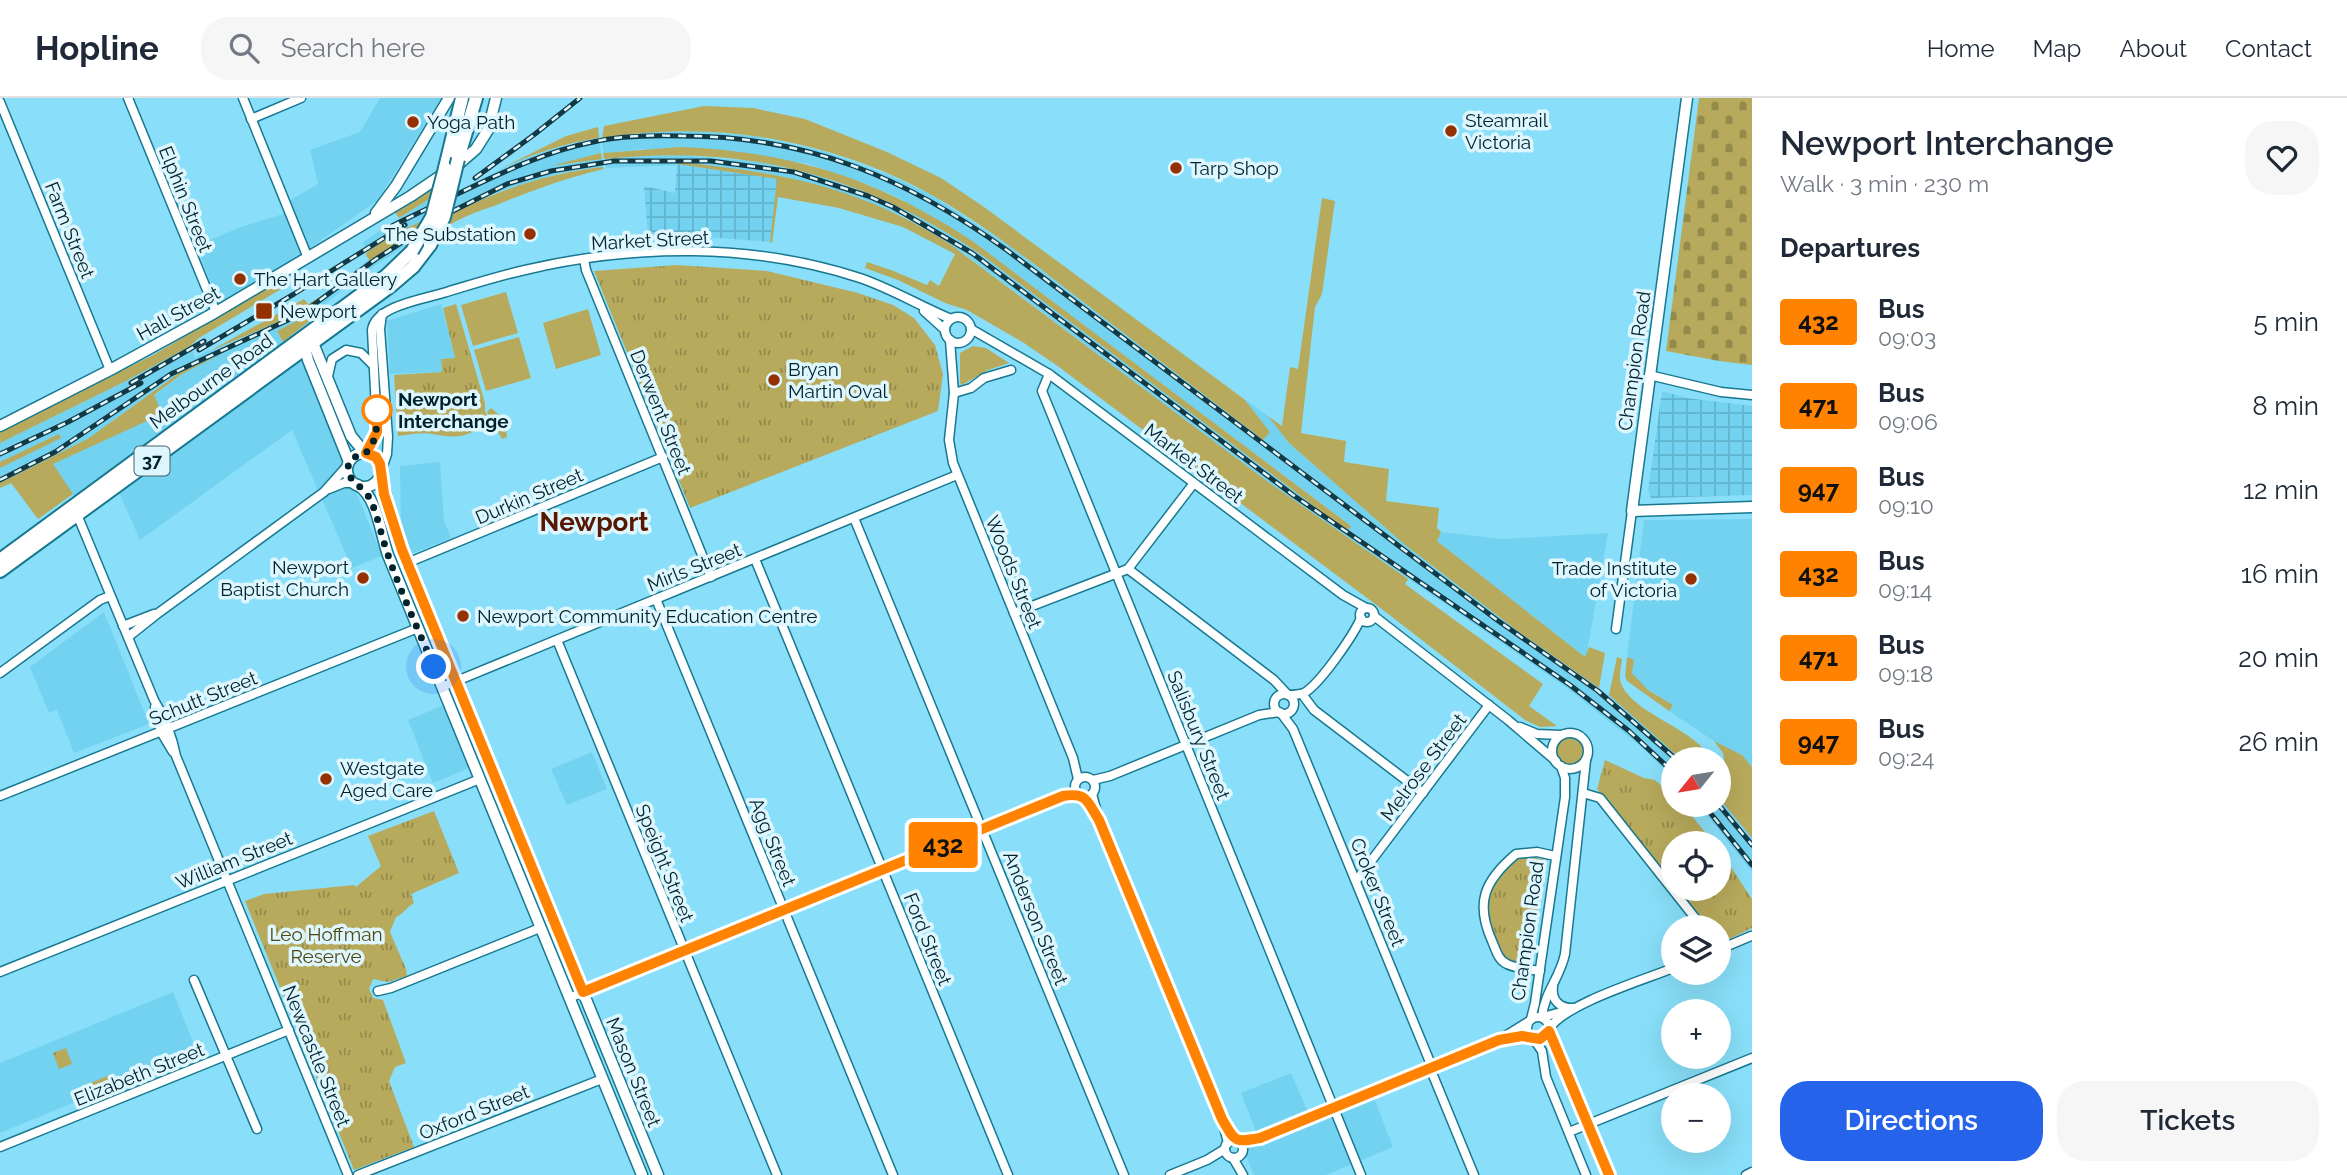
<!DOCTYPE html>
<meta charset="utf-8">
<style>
:root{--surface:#fff;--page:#f6f6f7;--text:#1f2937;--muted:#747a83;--line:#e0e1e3;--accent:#2563eb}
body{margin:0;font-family:Raleway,sans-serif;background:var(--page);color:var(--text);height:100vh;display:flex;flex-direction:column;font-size:26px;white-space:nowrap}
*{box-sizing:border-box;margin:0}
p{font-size:23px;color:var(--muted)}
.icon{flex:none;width:38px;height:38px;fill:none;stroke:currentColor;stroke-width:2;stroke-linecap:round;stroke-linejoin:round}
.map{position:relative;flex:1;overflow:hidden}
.side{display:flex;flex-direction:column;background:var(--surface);width:595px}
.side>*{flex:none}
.badge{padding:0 14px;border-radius:5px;font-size:24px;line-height:46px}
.needle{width:46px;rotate:240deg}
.fabs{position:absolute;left:1661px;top:649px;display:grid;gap:14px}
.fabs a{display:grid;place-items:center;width:70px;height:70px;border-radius:50%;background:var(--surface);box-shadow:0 7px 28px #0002;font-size:35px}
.you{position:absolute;width:35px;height:35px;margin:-18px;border:5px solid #fff;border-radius:50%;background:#1a73e8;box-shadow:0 0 0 10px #1a73e833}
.map>.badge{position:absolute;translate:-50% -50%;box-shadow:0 0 0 4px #fff}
h2{padding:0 28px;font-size:26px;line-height:63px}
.round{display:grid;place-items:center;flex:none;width:74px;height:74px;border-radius:28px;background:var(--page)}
.headline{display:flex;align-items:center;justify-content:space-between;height:119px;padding:0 28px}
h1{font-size:33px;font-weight:600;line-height:52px}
.button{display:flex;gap:14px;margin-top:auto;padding:14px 28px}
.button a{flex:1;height:80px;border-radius:28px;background:var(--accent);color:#fff;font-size:28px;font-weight:600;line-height:80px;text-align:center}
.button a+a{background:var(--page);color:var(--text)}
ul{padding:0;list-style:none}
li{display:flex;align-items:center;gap:21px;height:84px;padding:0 28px}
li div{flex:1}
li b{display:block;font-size:26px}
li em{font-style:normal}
li .badge{min-width:77px;font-weight:700;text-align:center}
header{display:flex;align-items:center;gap:42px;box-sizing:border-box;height:98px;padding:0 35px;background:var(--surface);border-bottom:2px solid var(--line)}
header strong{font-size:33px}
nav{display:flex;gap:38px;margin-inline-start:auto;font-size:24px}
.search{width:490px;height:63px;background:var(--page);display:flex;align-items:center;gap:18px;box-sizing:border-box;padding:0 24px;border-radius:28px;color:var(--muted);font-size:26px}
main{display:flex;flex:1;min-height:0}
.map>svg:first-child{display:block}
</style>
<header>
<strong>Hopline</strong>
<div class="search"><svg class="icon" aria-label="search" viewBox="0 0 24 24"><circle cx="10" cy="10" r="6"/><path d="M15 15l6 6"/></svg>Search here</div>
<nav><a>Home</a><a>Map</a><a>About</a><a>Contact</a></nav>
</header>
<main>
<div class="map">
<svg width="1752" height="1077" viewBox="0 0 1752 1077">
<defs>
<pattern id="industrial-grid" width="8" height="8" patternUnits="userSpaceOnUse" patternTransform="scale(1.75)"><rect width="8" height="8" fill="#72d2ef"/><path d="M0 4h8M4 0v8" fill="none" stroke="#61b4cd"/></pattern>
<pattern id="cemetery-stones" width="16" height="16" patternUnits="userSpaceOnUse" patternTransform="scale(1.75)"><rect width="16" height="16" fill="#b8aa5c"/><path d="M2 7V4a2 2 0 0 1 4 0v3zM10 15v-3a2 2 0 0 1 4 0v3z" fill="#938a4c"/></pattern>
<pattern id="park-tufts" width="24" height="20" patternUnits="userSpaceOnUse" patternTransform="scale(1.75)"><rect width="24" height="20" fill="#b8aa5c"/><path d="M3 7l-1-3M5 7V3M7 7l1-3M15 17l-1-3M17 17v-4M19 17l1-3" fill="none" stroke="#938a4c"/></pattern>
</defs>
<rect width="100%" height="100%" fill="#89dff9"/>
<!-- built -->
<g fill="#72d2ef">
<path d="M380 0H441L378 102 300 157 219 206 196 148 238 130 283 116 292 101 318 86 310 52 360 34Z"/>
<path d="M690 33 754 38 823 53 891 78 930 96 1008 147 1263 342 1269 334 1244 301 1268 318 1289 345 1404 446 1519 534 1618 604 1681 661 1673 662V679L1639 647 1567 590 1271 386 966 157 904 118 771 76 678 64 676 67 606 70 604 61 629 58 680 57 759 64 820 78 898 107 956 140 986 160 1347 433 1350 427 974 144 899 100 867 86 806 65 643 51 603 55 602 40 651 34Z"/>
<path d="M599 40 601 55 551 68 602 61 603 69 561 75 510 90 486 98 450 117 456 94 477 83 516 64 552 51Z"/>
<path d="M431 100 424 122 394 136 367 154 363 144Z"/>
<path d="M421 130 414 142 358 179 318 212 277 233 284 247 75 399 52 366 161 316 154 298 182 276 214 260 167 283 89 340 0 385V370L61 339 59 337 0 364V345L126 283 190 248 195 260 209 252 211 253 254 236 297 216 369 162Z"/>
<path d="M441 206 455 260 441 261 442 274 390 276 387 223Z"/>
<path d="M301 257 382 458 352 470 292 332 140 442 118 392Z"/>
<path d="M440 364 444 423 451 440 411 456 401 431 400 368Z"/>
<path d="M1752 421V669L1742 657 1714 643 1669 613 1672 607 1642 587 1632 575 1633 562 1627 559 1644 422Z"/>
<path d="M1441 434 1502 441 1608 435 1586 560 1437 443Z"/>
<path d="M104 514 149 626 74 655 57 612 49 615 30 569Z"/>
<path d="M444 607 469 670 433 685 408 622Z"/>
<path d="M592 654 607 691 567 707 551 671Z"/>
<path d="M1719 700 1752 740V774L1699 707H1718Z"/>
<path d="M173 894 197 954 0 1035V965Z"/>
<path d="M1291 975 1312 1023 1373 998 1393 1049 1326 1077H1254L1246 1058 1248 1049 1260 1044 1241 995Z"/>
</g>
<!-- industrial -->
<g fill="url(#industrial-grid)">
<path d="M677 66 778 81 770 144 681 137 648 138 644 88 675 95Z"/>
<path d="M1662 293 1687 300 1752 308V397L1651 400 1648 393Z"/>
</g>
<!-- green -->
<g fill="#b8aa5c">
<path d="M704 8 753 10 805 21 887 54 941 80 984 109 1244 301 1270 334 1263 342C1206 298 1148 254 1091 210 1039 170 987 128 930 96 832 42 712 21 602 40L604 28Z"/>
<path d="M598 29 599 40C563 45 527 58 494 74L566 38Z"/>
<path d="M681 49C795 54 879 81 974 144L1351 428 1347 433 986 160C868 79 748 45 604 61L603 55Z"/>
<path d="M601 55 602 61 550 68Z"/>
<path d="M677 64C781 74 860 89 950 146L1271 386 1408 481 1405 486 1543 586 1529 608 1557 628 1540 629 1525 622 1387 515 1059 269 1024 245 967 212 945 205 898 182 865 170 867 164 891 172 927 187 930 182 939 188 955 156 903 129 839 110 778 99 772 145 770 144 777 81 677 66Z"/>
<path d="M603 69 604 71C566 80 530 93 494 108 476 114 459 120 444 131L450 117C498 92 548 75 603 69Z"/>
<path d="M434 86 431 100 399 120 394 113Z"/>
<path d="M1322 100 1335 103 1322 196 1315 209 1301 335 1346 343 1344 364 1389 371 1386 403 1439 410 1437 430 1441 434 1437 443 1585 559 1589 549 1605 555 1599 590 1519 534 1404 446 1289 345 1268 318 1282 328 1290 269 1298 271Z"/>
<path d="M424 122 421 130 370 163 366 157 367 154 394 136Z"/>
<path d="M287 178 291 184 281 191 199 240 190 248 126 283 0 345V334L155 256Z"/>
<path d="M328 194 297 216 210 253 304 201 308 206Z"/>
<path d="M506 194 518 235 473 248 461 207Z"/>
<path d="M588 211 601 257 556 271 543 225Z"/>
<path d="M318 212 312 221 283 244 277 233Z"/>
<path d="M519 239 531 280 486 293 474 252Z"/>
<path d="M973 248 986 250 1009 265 988 272 962 287 960 285V255Z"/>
<path d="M222 256 182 276 154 297 162 316 53 366 73 396 38 421 11 385 0 390V385L89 340 179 275Z"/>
<path d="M491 310C503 319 505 325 507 339L502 341 487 314Z"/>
<path d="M59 336 61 340 0 370V364Z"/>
<path d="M1617 559 1622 561C1621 569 1618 580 1622 588 1638 618 1694 630 1711 661H1681L1609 597Z"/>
<path d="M1627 559 1634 562 1632 575 1648 592 1673 607 1669 613 1627 583 1625 578Z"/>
<circle cx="1570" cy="654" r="14"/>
<path d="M1714 643 1742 657 1752 669V740L1719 700V675L1727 678 1723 655Z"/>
</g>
<!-- cemetery -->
<path fill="url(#cemetery-stones)" d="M1699 0H1752V267L1719 263 1666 253Z"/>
<!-- park -->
<g fill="url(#park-tufts)">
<path d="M677 167 767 173 858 195 893 207 914 220 935 247 943 276 938 313 690 410 594 173Z"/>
<path d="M456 206 485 305V313L490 324C468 339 458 341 432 336 422 334 409 337 398 338L394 277 442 274 441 261 455 260 443 210Z"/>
<path d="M1605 662 1644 680 1655 682 1673 698V707H1683L1714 745 1673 746V784L1597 691Z"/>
<path d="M434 713 459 775 411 796 414 805C406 809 404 816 396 819L390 834 406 871 407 878 388 884 373 881 369 891 373 900 383 902 406 965 395 969 389 983 414 1049 354 1072 245 803 264 796 354 787 356 789 381 768 368 738Z"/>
<path d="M1719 751 1752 801V830L1721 845 1719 841 1718 830 1709 829 1679 791H1718Z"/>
<path d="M1521 759 1544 761 1531 868 1510 864 1501 858 1485 818 1489 794 1511 765Z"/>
<path d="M66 950 72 966 59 971 53 955Z"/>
<path d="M112 976 117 987 83 1001 79 990Z"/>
</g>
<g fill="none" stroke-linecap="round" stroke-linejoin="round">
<!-- minor casing -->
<g stroke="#177890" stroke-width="11">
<g id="minor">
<path d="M128 0 216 214"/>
<path d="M243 0 308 160"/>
<path d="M0 4 110 272"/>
<path d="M251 21 301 0"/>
<path d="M584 161 586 172 711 479"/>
<path d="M924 213 945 232"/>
<circle cx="958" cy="232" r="13"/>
<path d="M971 231 1049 276 1343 497 1366 510"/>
<path d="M950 242 954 295 949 342 953 365 1073 660 1078 681"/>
<path d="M1049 276 1042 293 1361 1077"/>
<path d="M1649 277 1721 294 1752 297"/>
<path d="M328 278 332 261 346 252 361 255 373 267"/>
<path d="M954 295 971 290 984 280 1011 272"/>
<path d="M366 355 377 332 372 232C375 208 424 201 443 195 470 187 497 178 525 172 635 146 752 145 860 180 892 191 920 208 951 221"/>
<path d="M381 374 387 356 388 339 380 231 382 216"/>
<path d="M329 391 344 385H355"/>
<path d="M76 414 154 602C165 620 172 637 176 658L348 1077"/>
<path d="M854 420 1124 1077"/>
<path d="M755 461 1008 1077"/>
<path d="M407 465 663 359"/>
<path d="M1128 471 1274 582 1287 596"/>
<path d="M656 501 893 1077"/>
<circle cx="1367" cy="517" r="7"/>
<path d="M1014 515 1128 471 1194 385"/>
<path d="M1374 518 1508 622 1556 663"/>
<path d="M123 528 154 516"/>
<path d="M1616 531 1632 413"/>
<path d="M128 539 157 516 324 394 348 367"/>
<path d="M557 542 777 1077"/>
<path d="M0 575 100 502 110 498"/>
<path d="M442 589 957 377"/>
<path d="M1302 596 1314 612 1423 695"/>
<circle cx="1284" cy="606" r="10"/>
<path d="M1288 597C1294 597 1298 597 1304 595 1320 586 1353 538 1361 520"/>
<path d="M155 609 161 634 173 654"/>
<path d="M1281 615 1293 631 1432 969"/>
<path d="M1520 629 1537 636 1561 637"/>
<circle cx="1570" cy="653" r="18"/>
<circle cx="1085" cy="689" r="10"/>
<path d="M1093 682 1110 678 1259 617 1279 614"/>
<path d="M1583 695 1600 700 1703 830"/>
<path d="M1092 696 1099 722 1222 1021 1228 1045"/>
<path d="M0 698 418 530"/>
<path d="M1356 783 1489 607"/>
<path d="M1718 852 1751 838"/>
<path d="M1540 873C1530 871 1517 871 1507 866 1498 862 1496 852 1492 843 1475 805 1484 783 1516 756L1537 754 1555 758"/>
<path d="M0 874 480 681"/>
<path d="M194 882 257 1031"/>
<path d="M1553 889C1551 903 1561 911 1574 910"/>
<path d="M378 893 391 890 540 830"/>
<path d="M569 900 1063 698 1078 695"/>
<circle cx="1538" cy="930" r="11"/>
<path d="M1542 919C1544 895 1560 880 1565 856L1586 662"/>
<path d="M1543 919 1568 912"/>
<path d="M1531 921 1535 905 1565 699V680L1561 668"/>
<path d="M1549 931C1564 906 1644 882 1673 870"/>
<path d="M1549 933 1609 1077"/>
<path d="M1533 940 1542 953 1546 979 1586 1077"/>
<path d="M1430 970 1474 1077"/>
<path d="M1569 1034 1752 960"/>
<circle cx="1234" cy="1051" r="9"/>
<path d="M1240 1044 1260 1040 1499 942 1528 924"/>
<path d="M0 1049 289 932"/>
<path d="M1233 1060 1243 1077"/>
<path d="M358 1077 602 981"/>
<path d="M1170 1077 1207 1062 1225 1051"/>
<path d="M1746 1077 1752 1074"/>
</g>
</g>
<!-- tertiary casing -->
<g stroke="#177890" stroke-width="13">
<g id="tertiary">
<path d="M1687 0 1632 413 1752 409"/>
<path d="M376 115 396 88 449 0"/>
<path d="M309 243 313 245 351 338 365 355"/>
<path d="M304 246 308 262 349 364"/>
<path d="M0 328 110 272 216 214 411 98 461 64 476 51 488 32 496 0"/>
<circle cx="364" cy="372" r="17"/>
<path d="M381 375 392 424 407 465 658 1077"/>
<path d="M358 387C378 401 380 434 388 457L642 1077"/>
</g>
</g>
<!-- primary casing -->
<g stroke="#177890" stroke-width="16">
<g id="primary">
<path d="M458 61 476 0"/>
<path d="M445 70 462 0"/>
<path d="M0 462 386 178 412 153"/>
<path d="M0 473 392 187 413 169 430 147"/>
</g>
</g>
<!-- minor -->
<use href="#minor" stroke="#fff" stroke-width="8"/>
<!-- tertiary -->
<use href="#tertiary" stroke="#fff" stroke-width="10"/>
<!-- primary -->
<use href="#primary" stroke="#fff" stroke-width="12"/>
<!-- rail casing -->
<g stroke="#123a46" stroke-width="5">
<g id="rail">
<path d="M475 80 535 36 580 0"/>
<path d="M392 128C411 118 430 110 449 100 495 78 542 54 593 44 622 37 653 37 683 38 808 38 908 81 1008 153L1497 522 1598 593 1677 662"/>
<path d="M199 252 294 196 405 127"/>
<path d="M131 285 204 243"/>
<path d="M0 356 68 324 141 285"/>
<path d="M0 382 55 354 171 276 301 216 376 161 443 118 507 86 551 73 614 63H711L794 74 868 98 893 109 972 155 1293 397 1570 587 1629 633 1673 674"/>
<path d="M1718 706 1752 747"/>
<path d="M1704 707 1752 767"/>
</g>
</g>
<!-- rail -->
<use href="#rail" stroke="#def6fe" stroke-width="2.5" stroke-dasharray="8" stroke-linecap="butt"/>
<!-- primary-bridge casing -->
<g stroke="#177890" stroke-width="16" stroke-linecap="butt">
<g id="primary-bridge">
<path d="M430 147 444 119 458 61"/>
<path d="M412 153 432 119 445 70"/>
</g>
</g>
<!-- primary-bridge -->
<use href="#primary-bridge" stroke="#fff" stroke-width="12"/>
</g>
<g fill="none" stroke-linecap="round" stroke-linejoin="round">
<!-- line casing -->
<g stroke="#fff" stroke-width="16">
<path id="line" d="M377 309V334L366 355 376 359 380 366 384 396 402 452 583 894 1063 698C1087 694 1087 703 1099 722L1222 1021C1235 1043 1233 1045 1260 1040L1499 942 1522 938 1540 941 1549 933 1609 1077"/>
</g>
<!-- line -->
<use href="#line" stroke="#ff8200" stroke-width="10"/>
<!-- walk -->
<path stroke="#00222c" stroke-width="7" stroke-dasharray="0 12.6" d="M377 312V309L376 339 366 355 352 360C338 381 364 386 371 403 378 419 381 437 387 454 400 493 418 531 434 569"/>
</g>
<!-- markers -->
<g fill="#953001" stroke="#def6fe" stroke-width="2.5">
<circle cx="413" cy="24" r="7"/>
<circle cx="1451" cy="33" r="7"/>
<circle cx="1176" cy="70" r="7"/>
<circle cx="530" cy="136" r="7"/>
<circle cx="240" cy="181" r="7"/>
<rect x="255" y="204" width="18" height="18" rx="3.5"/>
<circle cx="774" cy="282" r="7"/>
<circle cx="363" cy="480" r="7"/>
<circle cx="1691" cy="481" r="7"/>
<circle cx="463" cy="518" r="7"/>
<circle cx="326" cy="681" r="7"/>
</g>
<circle fill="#fff" stroke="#ff8200" stroke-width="3.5" cx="377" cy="312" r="14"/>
<g text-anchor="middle" stroke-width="7" stroke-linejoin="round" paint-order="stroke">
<!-- shield labels -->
<rect fill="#def6fe" stroke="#43626b" stroke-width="2" x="134.5" y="348.5" width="35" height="29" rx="5"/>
<g font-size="18" font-weight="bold" fill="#00222c">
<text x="152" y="369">37</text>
</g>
<!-- poi labels -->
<g font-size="19" fill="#00222c" stroke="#def6fe" text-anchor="start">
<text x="1465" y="29">Steamrail<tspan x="1465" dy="22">Victoria</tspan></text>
<text x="427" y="31">Yoga Path</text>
<text x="1190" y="77">Tarp Shop</text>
<text x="516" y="143" text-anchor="end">The Substation</text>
<text x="254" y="188">The Hart Gallery</text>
<text x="280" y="220">Newport</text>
<text x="788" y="278">Bryan<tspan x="788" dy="22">Martin Oval</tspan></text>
<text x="349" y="476" text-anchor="end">Newport<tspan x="349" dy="22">Baptist Church</tspan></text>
<text x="1677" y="477" text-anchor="end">Trade Institute<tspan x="1677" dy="22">of Victoria</tspan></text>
<text x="477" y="525">Newport Community Education Centre</text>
<text x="340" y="677">Westgate<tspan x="340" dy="22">Aged Care</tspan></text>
</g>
<!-- street labels -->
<g font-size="19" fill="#00222c" stroke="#def6fe">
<text transform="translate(186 101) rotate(68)" y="7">Elphin Street</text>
<text transform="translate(70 132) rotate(68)" y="7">Farm Street</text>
<text transform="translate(650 142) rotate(-3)" y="7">Market Street</text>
<text transform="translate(178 215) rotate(-29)" y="7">Hall Street</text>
<text transform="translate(1634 263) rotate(-82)" y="7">Champion Road</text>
<text transform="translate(211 283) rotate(-36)" y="7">Melbourne Road</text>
<text transform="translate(661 314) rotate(68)" y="7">Derwent Street</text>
<text transform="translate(1194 365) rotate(37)" y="7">Market Street</text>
<text transform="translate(529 398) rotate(-23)" y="7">Durkin Street</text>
<text transform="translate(694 469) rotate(-22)" y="7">Mirls Street</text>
<text transform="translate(1014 474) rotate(68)" y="7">Woods Street</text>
<text transform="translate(203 600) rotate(-22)" y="7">Schutt Street</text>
<text transform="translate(1199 637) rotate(68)" y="7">Salisbury Street</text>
<text transform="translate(1423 669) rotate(-53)" y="7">Melrose Street</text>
<text transform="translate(773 744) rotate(68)" y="7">Agg Street</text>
<text transform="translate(234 762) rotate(-22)" y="7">William Street</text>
<text transform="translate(665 765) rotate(68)" y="7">Speight Street</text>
<text transform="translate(1378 794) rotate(68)" y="7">Croker Street</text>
<text transform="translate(1036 820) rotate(68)" y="7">Anderson Street</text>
<text transform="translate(1527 833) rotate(-82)" y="7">Champion Road</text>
<text transform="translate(928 841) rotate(68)" y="7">Ford Street</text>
<text transform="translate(317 958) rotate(68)" y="7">Newcastle Street</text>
<text transform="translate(634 974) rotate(68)" y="7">Mason Street</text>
<text transform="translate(139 976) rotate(-22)" y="7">Elizabeth Street</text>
<text transform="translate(474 1014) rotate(-22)" y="7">Oxford Street</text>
</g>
<!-- stop labels -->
<g font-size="19" font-weight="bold" fill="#00222c" stroke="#def6fe" text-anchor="start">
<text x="398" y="308">Newport<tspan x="398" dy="22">Interchange</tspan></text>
</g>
<!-- park labels -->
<g font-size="19" fill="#524810" stroke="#def6fe">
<text x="326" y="843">Leo Hoffman<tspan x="326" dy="22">Reserve</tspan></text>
</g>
<!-- district labels -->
<g font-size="26" font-weight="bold" fill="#571700" stroke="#def6fe">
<text x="594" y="433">Newport</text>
</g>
</g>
</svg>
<div class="fabs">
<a><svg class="needle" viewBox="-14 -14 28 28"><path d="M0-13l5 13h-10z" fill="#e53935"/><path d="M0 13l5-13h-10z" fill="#747a83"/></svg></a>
<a><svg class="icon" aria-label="locate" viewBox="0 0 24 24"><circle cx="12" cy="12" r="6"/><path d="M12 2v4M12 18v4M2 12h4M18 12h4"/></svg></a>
<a><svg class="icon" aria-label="layers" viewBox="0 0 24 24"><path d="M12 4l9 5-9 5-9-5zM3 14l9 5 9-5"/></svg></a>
<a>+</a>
<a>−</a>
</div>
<div class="you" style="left:434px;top:569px"></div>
<b class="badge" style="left:943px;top:747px;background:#ff8200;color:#111">432</b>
</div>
<section class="side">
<div class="headline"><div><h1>Newport Interchange</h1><p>Walk · 3 min · 230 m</p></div><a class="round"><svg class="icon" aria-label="heart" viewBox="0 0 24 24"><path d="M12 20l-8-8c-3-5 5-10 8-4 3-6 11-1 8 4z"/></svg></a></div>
<h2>Departures</h2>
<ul>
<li><span class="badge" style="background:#ff8200;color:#111">432</span><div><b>Bus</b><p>09:03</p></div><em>5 min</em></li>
<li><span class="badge" style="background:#ff8200;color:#111">471</span><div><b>Bus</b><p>09:06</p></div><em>8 min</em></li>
<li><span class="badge" style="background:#ff8200;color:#111">947</span><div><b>Bus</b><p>09:10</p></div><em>12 min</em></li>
<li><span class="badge" style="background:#ff8200;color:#111">432</span><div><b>Bus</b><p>09:14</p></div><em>16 min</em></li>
<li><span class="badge" style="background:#ff8200;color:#111">471</span><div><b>Bus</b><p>09:18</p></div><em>20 min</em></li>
<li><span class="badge" style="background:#ff8200;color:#111">947</span><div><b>Bus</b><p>09:24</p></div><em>26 min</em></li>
</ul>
<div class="button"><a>Directions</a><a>Tickets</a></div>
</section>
</main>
